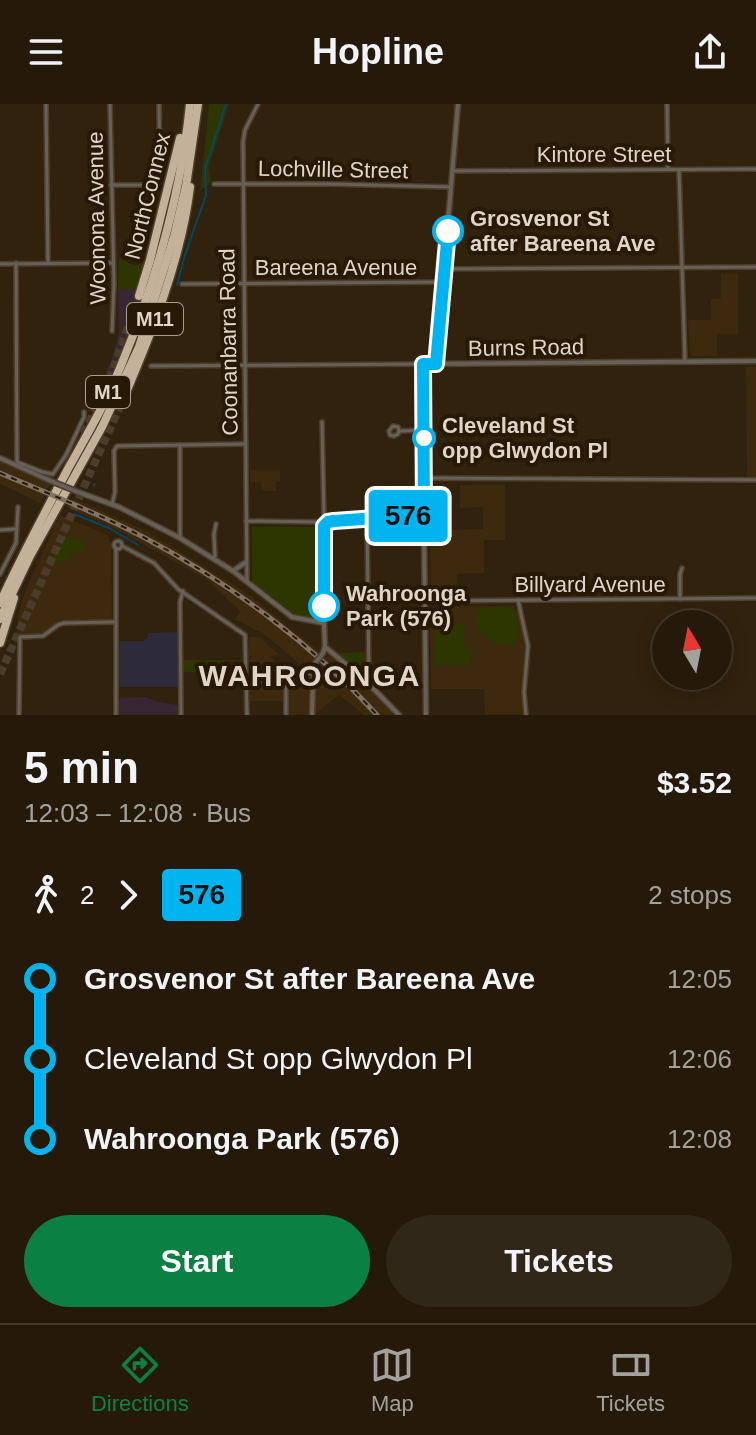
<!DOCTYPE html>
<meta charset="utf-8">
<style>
:root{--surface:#251a0a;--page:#312718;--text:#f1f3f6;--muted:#a3a19c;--line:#42382b;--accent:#0b8043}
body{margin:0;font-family:Helvetica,sans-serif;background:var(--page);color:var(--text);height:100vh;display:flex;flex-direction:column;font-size:30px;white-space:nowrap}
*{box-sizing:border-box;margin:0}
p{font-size:26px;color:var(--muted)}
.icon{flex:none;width:44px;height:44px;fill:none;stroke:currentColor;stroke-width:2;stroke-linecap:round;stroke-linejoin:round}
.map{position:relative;height:611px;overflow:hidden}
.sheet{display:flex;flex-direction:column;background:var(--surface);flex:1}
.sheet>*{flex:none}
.badge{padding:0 16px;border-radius:6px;font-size:28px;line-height:52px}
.needle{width:52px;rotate:350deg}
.buttons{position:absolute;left:652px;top:506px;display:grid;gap:16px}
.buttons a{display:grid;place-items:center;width:80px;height:80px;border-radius:50%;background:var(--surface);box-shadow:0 4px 20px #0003,0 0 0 2px var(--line);font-size:40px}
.map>.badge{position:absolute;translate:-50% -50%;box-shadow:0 0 0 4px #fff}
.legs{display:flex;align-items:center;gap:12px;height:88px;padding:0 24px;font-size:26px}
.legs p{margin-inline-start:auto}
.summary{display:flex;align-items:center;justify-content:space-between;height:136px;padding:0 24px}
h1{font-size:44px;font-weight:700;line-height:60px}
.button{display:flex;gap:16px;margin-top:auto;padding:16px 24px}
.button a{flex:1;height:92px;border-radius:48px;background:var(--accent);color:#fff;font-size:32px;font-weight:700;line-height:92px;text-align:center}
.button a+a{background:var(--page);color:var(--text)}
ul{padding:0 24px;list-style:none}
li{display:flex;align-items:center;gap:28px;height:80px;font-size:30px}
li i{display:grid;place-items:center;width:12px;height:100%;margin:0 10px;background:currentColor}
li i::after{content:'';width:20px;height:20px;margin:-10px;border:6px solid;border-radius:50%;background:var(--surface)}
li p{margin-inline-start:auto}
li:first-child i{background:linear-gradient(#0000 50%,currentColor 0)}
li:last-child i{background:linear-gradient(currentColor 50%,#0000 0)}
header{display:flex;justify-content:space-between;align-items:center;height:104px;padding:0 24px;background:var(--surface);font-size:36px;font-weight:700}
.menu{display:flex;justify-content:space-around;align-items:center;height:112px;border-top:2px solid var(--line);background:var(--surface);font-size:22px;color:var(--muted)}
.menu a{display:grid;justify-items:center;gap:4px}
.menu .on{color:var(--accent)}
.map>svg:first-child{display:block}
</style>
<header><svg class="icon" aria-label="menu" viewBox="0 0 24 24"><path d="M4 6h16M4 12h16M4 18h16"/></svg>Hopline<svg class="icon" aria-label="share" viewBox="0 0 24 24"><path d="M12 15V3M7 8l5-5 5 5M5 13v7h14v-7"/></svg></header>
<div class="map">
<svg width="756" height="611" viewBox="0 0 756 611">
<rect width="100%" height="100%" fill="#31220e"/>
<!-- built -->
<g fill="#3c290e">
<path d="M721 170H738V230H717V252H693L690 250 688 216H711V195L721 194Z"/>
<path d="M746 263H756V373H747Z"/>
<path d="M0 357 50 380 40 399 0 380Z"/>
<path d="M250 366H280V377L276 378V387H265L262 385 260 378H251Z"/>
<path d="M460 381H505V436H484V469L457 470V492L431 491 430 426 483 425V403L460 404Z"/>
<path d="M71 395 84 399 146 427 245 488 319 547 318 549 323 555 330 551 355 570 394 611H364L339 591 314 611 316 573 319 572 307 562H301L278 541 260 528 235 515 240 507 205 474 113 424 67 403Z"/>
<path d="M60 411 108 431 111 441 112 515 109 517H64L57 519 42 530 16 531 19 507 27 482Z"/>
<path d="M514 502 520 512 525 543 521 590 523 611H485L484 585H431L430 504 431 503Z"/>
<path d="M249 533H259L280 551 270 552 274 555V572L253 574 250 571 249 556 252 552H249Z"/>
<path d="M290 577 304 578 308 580 311 611H288L287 580Z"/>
<path d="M252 579H284L285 597H250L249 583Z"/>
</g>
<!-- industrial -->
<g fill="#372732">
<path d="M135 185 134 191 142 194 126 238 107 278 102 276 111 257 119 229 118 186Z"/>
<path d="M146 593 157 598 178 601V611H119V594Z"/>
</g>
<!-- medical -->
<path fill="#2d2a3b" d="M178 528V583H119V537H144L148 533V529Z"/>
<!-- green -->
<g fill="#2d3600">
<path d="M209 0H229L209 62 211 78 200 87Z"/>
<path d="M119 154 134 161 143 160 135 185 118 186Z"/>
<path d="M252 423H317L320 425V498L318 514 296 511 252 478Z"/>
<path d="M63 433H73L84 437V448H72L66 457 55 460 53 455Z"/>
<path d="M510 503 518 508V535L512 542 493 539 477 525V512L480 504Z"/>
<path d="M458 519 461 523V520L464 519 465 528H463L465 543H472L471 561H434L435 522Z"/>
<path d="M332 542 336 549 367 548V572L336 550 330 543Z"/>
<path d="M184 556H244V557H224V574H214L213 567 184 568Z"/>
</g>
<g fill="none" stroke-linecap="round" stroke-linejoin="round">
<!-- stream -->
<g stroke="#044665" stroke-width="2">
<path d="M177 181 184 154 206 91 205 65 226 0"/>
<path d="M94 382 95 380"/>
<path d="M74 410 109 424 138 441"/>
</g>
<!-- motorway-tunnel -->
<g stroke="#4b3d2a" stroke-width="8" stroke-dasharray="8 4" stroke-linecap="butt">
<path d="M84 330 111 271 139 192"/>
<path d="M0 570 122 298"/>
</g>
<!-- minor casing -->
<g stroke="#4d3f2c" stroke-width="6">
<g id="minor">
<path d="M46 0 48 159"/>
<path d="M110 0 114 180 112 227"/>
<path d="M667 0 668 64"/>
<path d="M679 66 685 258"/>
<path d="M453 67 756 65"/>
<path d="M214 80H330L451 83"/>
<path d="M111 81H155L159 79 160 75 159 0"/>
<path d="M16 159 17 358 42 368 53 370 66 351 84 313V308"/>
<path d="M0 160 112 159"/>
<path d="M444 165 756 163"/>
<path d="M182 180 443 178"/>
<path d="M151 262 423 260"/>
<path d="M322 318 324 414"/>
<path d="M399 327 398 323 393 322 389 327 390 331 394 332 398 330 399 327 424 326"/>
<path d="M424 374 756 376"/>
<path d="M112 400 115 388 114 347 117 342 245 340"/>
<path d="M322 414 327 416 325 422 320 419Z"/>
<path d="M367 415 369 579"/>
<path d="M246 417 320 418"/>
<path d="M328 418 360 416 373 413 419 411"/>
<path d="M324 422V518"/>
<path d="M0 426 16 425"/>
<path d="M180 434V342"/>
<circle cx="118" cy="441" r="4"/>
<path d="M122 442 154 459 178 485 245 531 247 611"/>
<path d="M116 445V611"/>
<path d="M213 454 215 452 214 430 216 420"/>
<path d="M0 470 16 439 18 403"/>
<path d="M247 477 243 38 245 26 258 0"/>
<path d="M680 495V470L682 464"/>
<path d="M518 496 528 542 524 588 526 611"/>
<path d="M425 497 756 494"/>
<path d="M286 575V611"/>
<path d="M294 575 307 569"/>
<path d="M247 576H306"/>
<path d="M19 611 20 533 43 532 58 521 64 519 116 518"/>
<path d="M181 611 180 498 183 487"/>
</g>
</g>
<!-- tertiary casing -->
<g stroke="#4d3f2c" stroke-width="7">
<g id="tertiary">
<path d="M436 260 458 0"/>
<path d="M0 354 51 377"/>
<path d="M78 388 119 403 180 434 233 467 292 513 324 519 325 543 323 549"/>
<path d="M424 408 423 260 756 257"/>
<path d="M423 415 426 412 422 408 419 411 423 415 424 425 426 611"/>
<path d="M233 467 246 458"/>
<path d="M325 543 363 574 399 611"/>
<circle cx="309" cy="573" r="4.5"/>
<path d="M312 611 313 575"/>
</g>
</g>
<!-- motorway casing -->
<g stroke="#4d3f2c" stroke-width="11">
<g id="motorway">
<path d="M139 192 150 156 180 34"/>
<path d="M122 298C151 230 181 157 190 83"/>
<path d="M0 499C21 453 45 408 69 363 88 329 108 295 122 259 156 177 181 89 190 0"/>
<path d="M0 515 30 452 102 323 139 243 174 133 186 82 198 0"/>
<path d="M0 539 14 494"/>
</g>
</g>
<!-- minor -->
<use href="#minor" stroke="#676056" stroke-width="3"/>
<!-- tertiary -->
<use href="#tertiary" stroke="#676056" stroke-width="4"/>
<!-- motorway -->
<use href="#motorway" stroke="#c3b199" stroke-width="8"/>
<!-- rail casing -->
<g stroke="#807363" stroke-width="5">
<path id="rail" d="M0 369C49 390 98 409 145 434 230 479 312 540 377 611"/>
</g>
<!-- rail -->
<use href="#rail" stroke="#271905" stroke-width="2" stroke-dasharray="6" stroke-linecap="butt"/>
<!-- tertiary-bridge casing -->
<g stroke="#4d3f2c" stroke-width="7" stroke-linecap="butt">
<g id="tertiary-bridge">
<path d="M51 377 78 388"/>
<path d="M313 562 323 549"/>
</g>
</g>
<!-- tertiary-bridge -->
<use href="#tertiary-bridge" stroke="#676056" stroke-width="4"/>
</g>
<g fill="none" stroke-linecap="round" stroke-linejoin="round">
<!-- line-1 casing -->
<g stroke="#fff" stroke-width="18">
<path id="line-1" d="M324 502V422L328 418 334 417 419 411 424 408 423 260H436L448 127"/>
</g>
<!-- line-1 -->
<use href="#line-1" stroke="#00b5ef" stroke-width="12"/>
</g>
<!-- markers -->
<g fill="#fff" stroke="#00b5ef" stroke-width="4">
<circle cx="448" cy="127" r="14"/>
<circle cx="424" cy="334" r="10"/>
<circle cx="324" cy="502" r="14"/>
</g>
<g text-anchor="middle" stroke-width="8" stroke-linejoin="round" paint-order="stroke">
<!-- shield labels -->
<g fill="#271905" stroke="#a89d8e" stroke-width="2">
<rect x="127" y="199" width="56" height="32" rx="6"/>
<rect x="86" y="272" width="44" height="32" rx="6"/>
</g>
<g font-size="20" font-weight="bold" fill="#dfd5c9">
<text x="155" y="222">M11</text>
<text x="108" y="295">M1</text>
</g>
<!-- street labels -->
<g font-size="22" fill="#dfd5c9" stroke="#271905">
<text x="604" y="58">Kintore Street</text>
<text transform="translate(333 65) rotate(1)" y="8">Lochville Street</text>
<text transform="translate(147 92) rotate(-76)" y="8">NorthConnex</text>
<text transform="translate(96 114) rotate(-91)" y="8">Woonona Avenue</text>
<text x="336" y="171">Bareena Avenue</text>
<text transform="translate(228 238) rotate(-91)" y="8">Coonanbarra Road</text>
<text transform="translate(526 243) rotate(-1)" y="8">Burns Road</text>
<text x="590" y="488">Billyard Avenue</text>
</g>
<!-- stop labels -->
<g font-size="22" font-weight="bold" fill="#dfd5c9" stroke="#271905" text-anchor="start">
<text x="470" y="122">Grosvenor St<tspan x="470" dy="25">after Bareena Ave</tspan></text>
<text x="442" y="329">Cleveland St<tspan x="442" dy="25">opp Glwydon Pl</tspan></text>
<text x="346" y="497">Wahroonga<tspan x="346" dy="25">Park (576)</tspan></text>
</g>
<!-- district labels -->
<g font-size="30" font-weight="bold" letter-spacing="2" fill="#dfd5c9" stroke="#271905">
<text x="310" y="582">WAHROONGA</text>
</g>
</g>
</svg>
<div class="buttons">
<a><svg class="needle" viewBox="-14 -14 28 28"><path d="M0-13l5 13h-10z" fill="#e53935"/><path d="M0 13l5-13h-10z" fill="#a3a19c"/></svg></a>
</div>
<b class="badge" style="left:408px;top:412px;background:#00b5ef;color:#111">576</b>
</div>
<section class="sheet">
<div class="summary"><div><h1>5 min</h1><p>12:03 – 12:08 · Bus</p></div><b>$3.52</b></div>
<div class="legs"><svg class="icon" aria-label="walk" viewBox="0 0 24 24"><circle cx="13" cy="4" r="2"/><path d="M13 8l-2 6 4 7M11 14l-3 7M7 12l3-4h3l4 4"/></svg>2<svg class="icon" aria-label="forward" viewBox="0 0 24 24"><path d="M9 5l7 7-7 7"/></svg><b class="badge" style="background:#00b5ef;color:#111">576</b><p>2 stops</p></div>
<ul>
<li><i style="color:#00b5ef"></i><b>Grosvenor St after Bareena Ave</b><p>12:05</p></li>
<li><i style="color:#00b5ef"></i><span>Cleveland St opp Glwydon Pl</span><p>12:06</p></li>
<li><i style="color:#00b5ef"></i><b>Wahroonga Park (576)</b><p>12:08</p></li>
</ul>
<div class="button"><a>Start</a><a>Tickets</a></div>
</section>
<nav class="menu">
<a class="on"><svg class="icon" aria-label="directions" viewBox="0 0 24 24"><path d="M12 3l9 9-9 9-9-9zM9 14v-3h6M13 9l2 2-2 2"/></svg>Directions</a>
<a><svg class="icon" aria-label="map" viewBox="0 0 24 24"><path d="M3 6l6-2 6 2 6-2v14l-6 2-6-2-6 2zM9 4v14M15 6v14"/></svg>Map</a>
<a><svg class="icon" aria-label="tickets" viewBox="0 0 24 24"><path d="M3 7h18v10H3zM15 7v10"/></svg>Tickets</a>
</nav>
